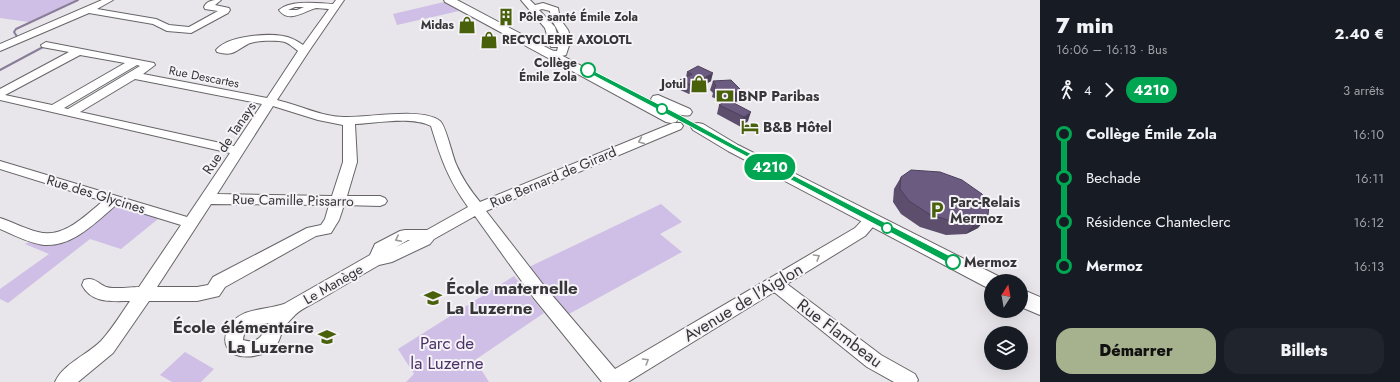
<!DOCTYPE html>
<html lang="fr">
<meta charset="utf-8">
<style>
:root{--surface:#171b24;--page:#20242c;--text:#f1f3f6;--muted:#9ea1a6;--accent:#a6b18d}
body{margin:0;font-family:Jost,sans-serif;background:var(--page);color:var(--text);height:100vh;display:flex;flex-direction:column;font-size:15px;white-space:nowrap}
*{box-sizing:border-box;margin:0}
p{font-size:13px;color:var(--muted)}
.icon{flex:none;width:22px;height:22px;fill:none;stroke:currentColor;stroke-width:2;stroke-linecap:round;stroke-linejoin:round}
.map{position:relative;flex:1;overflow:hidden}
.side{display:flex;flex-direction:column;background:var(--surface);width:360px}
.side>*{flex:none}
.badge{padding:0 8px;border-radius:13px;font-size:14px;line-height:26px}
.needle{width:26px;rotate:11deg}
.controls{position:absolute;left:984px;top:274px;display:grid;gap:8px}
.controls a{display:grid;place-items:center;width:44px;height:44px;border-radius:50%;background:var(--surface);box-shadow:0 4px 16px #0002;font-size:20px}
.map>.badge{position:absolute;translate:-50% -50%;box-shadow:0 0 0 2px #fff}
.legs{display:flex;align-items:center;gap:6px;height:44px;padding:0 16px;font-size:13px}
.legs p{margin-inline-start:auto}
.summary{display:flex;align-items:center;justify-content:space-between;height:68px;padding:0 16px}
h1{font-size:22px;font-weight:800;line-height:30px}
.cta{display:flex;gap:8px;margin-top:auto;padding:8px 16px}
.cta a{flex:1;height:46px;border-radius:16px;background:var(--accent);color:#111;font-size:16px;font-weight:800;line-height:46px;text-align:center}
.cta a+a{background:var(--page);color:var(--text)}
ul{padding:0 16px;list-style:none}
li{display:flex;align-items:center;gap:14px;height:44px;font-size:15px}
li i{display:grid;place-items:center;width:6px;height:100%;margin:0 5px;background:currentColor}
li i::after{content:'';width:10px;height:10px;margin:-5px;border:3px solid;border-radius:50%;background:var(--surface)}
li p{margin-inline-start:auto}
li:first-child i{background:linear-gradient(#0000 50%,currentColor 0)}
li:last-child i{background:linear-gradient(currentColor 50%,#0000 0)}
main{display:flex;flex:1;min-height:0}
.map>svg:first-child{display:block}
</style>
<main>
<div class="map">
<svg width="1040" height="382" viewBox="0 0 1040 382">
<rect width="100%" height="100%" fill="#e8e6ea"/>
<!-- green -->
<g fill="#cfbee5">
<path d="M0 0H77L29 22 0 18Z"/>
<path d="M444 2 459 11 397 25 393 14Z"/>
<path d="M661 204 682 222 660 234 682 252 569 314 529 267Z"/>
<path d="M115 206H120L158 219 121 249 90 239 8 303 0 299V289L49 254 25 244 29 242 42 245 51 244Z"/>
<path d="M514 276 544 313 475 360 489 382H406L414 374 398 349Z"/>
<path d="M185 352 214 369 201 382H172L160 375Z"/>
</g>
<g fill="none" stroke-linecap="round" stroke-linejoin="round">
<!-- stream -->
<g stroke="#897c98" stroke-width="2">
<path d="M18 38 14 32 16 29 78 0"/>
<path d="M0 70 43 47"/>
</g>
<!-- minor casing -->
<g stroke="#676568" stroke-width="2">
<g id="minor">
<path d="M102 0H113L97 9 156 19 169 25 189 27 218 11 205 9 204 7C207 0 214 0 221 0L215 5 229 8 230 10 228 13 191 33 167 31 153 24 89 13 0 51V44Z"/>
<path d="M336 0H344L309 51 277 100C299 105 322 117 344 117 367 118 423 107 440 121 446 126 452 155 456 164 462 178 470 190 480 202L673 123H681L683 126 681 129 486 211 545 287 615 369 855 228C862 221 867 213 877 216L879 220 865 236 787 284 881 355 915 374 918 380 917 382H894L867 367 774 292 628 382H602L533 297 475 216 434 239 430 244 392 262 379 265C360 276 341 287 321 299 313 304 302 308 295 315 292 318 288 322 285 326 279 336 281 344 269 351 258 357 234 361 227 347 224 341 225 335 228 329 238 307 264 311 284 304L370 255 375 244 400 231 405 230H427L468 207C448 179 441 159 431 126 413 116 376 123 355 124L357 162 347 196H380L385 198 387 201 385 204 380 206 344 205 339 220 331 233 316 236 225 287 219 296 197 301H149L113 353 78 382H55C64 363 87 355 101 341 112 329 121 314 130 301 112 301 92 304 82 285L84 280C94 277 96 282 104 286 110 290 131 287 139 287L181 225 116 205C96 222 73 247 44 245 29 243 14 235 0 229V218C13 222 25 229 38 232 63 239 85 216 103 201L0 169V161L187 217 230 153 0 100V89L69 52 42 47 41 45 46 42 154 63 155 65 143 74 267 98 298 51C294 48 290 44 285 42 278 40 255 40 248 44 236 50 234 57 217 52L216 50C227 36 266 33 283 36 290 37 296 40 303 45L329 9C325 9 320 8 316 8 304 11 289 24 279 10 290 0 316 3 333 4ZM295 7H304L297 10H288ZM80 55 125 63 52 105 5 95ZM137 65 140 66 68 109 64 108ZM135 79 262 104 234 146 80 112ZM273 106 318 120 343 125V162L332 196 217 194ZM211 204 329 205 325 219 321 225 307 228 213 277 208 285 197 287H157ZM408 240H410L396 247ZM269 323C263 334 259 345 243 340 244 325 257 325 269 323Z"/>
<path d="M521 0H530L535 5 543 3 558 8 560 19 568 30 571 39 566 55 557 57 541 54 540 52 541 50 557 51 558 47H551L549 41 540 43 537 42 535 40 537 38 547 35 545 28ZM542 9 550 11C550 23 561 30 561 42L560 44 555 27 539 10Z"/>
</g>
</g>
<!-- major casing -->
<g stroke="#676568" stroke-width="2">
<g id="major">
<path d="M444 0H457L676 116 678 119 676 122 671 123 666 122 445 2Z"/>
<path d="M658 95 690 109 692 112 690 115C678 118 664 107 653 102L651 99 653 96Z"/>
<path d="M698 123 703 124 738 145 998 276 1001 281H991V289L984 286 728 151 693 130 691 127 693 124Z"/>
<path d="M1021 289 1040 297V315L1021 307Z"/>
</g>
</g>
<!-- minor -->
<use href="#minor" fill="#fff" fill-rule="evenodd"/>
<!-- major -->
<use href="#major" fill="#fff" fill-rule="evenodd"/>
</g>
<!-- wall -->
<g fill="#5d4e6e">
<path d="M687 72 711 81 689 94 678 89 680 80 686 77Z"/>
<path d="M713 81 743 92 741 101 732 102 748 121 741 127 717 114 719 105 724 102 712 97 713 93 710 90Z"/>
<path d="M901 177 988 215 978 228 966 234 946 235 920 227 901 214 893 202 894 189Z"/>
</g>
<!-- shaded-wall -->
<g fill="#4c405a">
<path d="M713 73 711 81 689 94 691 85Z"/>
<path d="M743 92 741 101 725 103 727 94Z"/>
<path d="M751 112 748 121 741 127 744 117Z"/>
<path d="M988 215 978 228 966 234 975 222Z"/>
</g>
<!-- building -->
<g fill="#6c5b80" stroke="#4c405a">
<path d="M698 66 713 73 691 85 680 80 692 74 687 72Z"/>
<path d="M731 80 743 92 727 94 714 88 716 86 713 81Z"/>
<path d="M728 100 751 112 744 117 719 105Z"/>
<path d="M911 170 940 172 962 180 982 194 989 206 988 215 975 222H954L929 214 909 201 900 189 901 177Z"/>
</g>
<!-- one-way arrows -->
<defs><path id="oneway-chevron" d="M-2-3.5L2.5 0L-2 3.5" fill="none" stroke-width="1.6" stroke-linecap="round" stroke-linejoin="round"/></defs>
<g stroke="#9a9a9b">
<use href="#oneway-chevron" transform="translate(641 141) rotate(157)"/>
<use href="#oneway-chevron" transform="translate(398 239) rotate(153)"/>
<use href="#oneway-chevron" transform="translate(817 257) rotate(-31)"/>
<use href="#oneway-chevron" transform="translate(646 361) rotate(-31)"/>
</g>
<!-- line-1 -->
<path fill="#00a651" stroke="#fff" d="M585 69H590L676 113 736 146 956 259 957 262 956 264H950L585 71Z"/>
<!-- icons -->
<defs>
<g id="building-bare" transform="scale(1.38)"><path d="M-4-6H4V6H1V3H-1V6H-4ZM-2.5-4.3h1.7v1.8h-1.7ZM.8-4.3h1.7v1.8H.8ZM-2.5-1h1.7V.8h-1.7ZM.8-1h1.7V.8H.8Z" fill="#4a610c" stroke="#f5f3f7" stroke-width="2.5" paint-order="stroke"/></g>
<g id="shop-bare" transform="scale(1.38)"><path d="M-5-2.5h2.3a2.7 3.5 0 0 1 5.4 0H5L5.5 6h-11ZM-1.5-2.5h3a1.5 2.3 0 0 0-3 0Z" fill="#4a610c" stroke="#f5f3f7" stroke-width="2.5" paint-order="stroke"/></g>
<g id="bank-bare" transform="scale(1.38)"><path d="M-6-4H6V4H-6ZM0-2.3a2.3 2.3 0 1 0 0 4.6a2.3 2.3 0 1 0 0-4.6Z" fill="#4a610c" stroke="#f5f3f7" stroke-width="2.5" paint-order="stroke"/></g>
<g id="hotel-bare" transform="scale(1.38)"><path d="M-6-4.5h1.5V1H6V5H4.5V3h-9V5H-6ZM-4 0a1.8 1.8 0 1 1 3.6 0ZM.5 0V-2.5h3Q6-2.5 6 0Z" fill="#4a610c" stroke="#f5f3f7" stroke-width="2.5" paint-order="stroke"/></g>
<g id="parking-bare" transform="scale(1.38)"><path d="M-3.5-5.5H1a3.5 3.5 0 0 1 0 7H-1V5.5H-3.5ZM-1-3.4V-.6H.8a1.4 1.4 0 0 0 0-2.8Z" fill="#4a610c" stroke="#f5f3f7" stroke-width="2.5" paint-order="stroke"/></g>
<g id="school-bare" transform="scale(1.38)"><path d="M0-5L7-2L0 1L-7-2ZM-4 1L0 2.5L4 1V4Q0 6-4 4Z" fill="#4a610c" stroke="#f5f3f7" stroke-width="2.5" paint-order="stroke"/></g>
</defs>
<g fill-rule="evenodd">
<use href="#building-bare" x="506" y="17"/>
<use href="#shop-bare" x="467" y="25"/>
<use href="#shop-bare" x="489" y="40"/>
<use href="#shop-bare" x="699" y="84"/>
<use href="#bank-bare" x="725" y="96"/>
<use href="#hotel-bare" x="750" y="127"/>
<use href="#parking-bare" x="937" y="210"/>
<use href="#school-bare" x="433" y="298"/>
<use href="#school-bare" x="327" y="337"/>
</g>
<!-- markers -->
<g fill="#fff" stroke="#00a651" stroke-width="2">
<circle cx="588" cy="70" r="7"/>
<circle cx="662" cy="109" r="5"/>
<circle cx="887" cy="228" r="5"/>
<circle cx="953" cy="262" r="7"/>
</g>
<g text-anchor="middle" stroke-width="4" stroke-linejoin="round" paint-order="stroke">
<!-- far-poi labels -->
<g font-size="12" font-weight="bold" fill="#363537" stroke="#f5f3f7" text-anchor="start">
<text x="519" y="21">Pôle santé Émile Zola</text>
<text x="454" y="29" text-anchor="end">Midas</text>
<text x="502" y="44">RECYCLERIE AXOLOTL</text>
<text x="686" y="88" text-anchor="end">Jotul</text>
</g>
<!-- far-stop labels -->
<g font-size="12" font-weight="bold" fill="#363537" stroke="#f5f3f7" text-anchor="end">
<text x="577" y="67">Collège<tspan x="577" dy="14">Émile Zola</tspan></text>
</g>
<!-- far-street labels -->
<g font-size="12" fill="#363537" stroke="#f5f3f7">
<text transform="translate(204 77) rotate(11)" y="4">Rue Descartes</text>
</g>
<!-- poi labels -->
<g font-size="14" font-weight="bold" fill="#363537" stroke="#f5f3f7" text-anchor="start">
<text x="738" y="101">BNP Paribas</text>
<text x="763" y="132">B&amp;B Hôtel</text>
<text x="950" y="207">Parc-Relais<tspan x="950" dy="16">Mermoz</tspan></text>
</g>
<!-- street labels -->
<g font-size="14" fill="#363537" stroke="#f5f3f7">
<text transform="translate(229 138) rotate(-56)" y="5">Rue de Tanays</text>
<text transform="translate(553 177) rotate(-23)" y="5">Rue Bernard de Girard</text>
<text transform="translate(96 194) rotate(17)" y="5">Rue des Glycines</text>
<text transform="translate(293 200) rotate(1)" y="5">Rue Camille Pissarro</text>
<text transform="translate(333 284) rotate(-30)" y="5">Le Manège</text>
</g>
<!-- stop labels -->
<g font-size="14" font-weight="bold" fill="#363537" stroke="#f5f3f7" text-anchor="start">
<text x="964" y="267">Mermoz</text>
</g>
<!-- near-poi labels -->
<g font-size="17" font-weight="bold" fill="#363537" stroke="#f5f3f7" text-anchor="start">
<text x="446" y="294">École maternelle<tspan x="446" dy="20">La Luzerne</tspan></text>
<text x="314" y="333" text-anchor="end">École élémentaire<tspan x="314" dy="20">La Luzerne</tspan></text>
</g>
<!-- near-street labels -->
<g font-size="17" fill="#363537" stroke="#f5f3f7">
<text transform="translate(743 302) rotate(-31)" y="6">Avenue de l'Aiglon</text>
<text transform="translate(840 333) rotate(37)" y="6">Rue Flambeau</text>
</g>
<!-- near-park labels -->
<g font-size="17" fill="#4b3266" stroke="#f5f3f7">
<text x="447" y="349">Parc de<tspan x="447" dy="20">la Luzerne</tspan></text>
</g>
</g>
</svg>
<div class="controls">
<a><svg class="needle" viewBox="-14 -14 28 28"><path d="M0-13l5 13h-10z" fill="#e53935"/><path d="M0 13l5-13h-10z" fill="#9ea1a6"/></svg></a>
<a><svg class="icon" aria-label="layers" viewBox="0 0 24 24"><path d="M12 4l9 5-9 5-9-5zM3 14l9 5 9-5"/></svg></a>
</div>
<b class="badge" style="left:770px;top:167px;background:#00a651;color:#fff">4210</b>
</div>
<section class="side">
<div class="summary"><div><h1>7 min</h1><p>16:06 – 16:13 · Bus</p></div><b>2.40 €</b></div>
<div class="legs"><svg class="icon" aria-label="walk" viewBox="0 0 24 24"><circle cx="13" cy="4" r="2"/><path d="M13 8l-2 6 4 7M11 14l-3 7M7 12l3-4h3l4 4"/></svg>4<svg class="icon" aria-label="forward" viewBox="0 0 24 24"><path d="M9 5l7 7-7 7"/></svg><b class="badge" style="background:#00a651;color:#fff">4210</b><p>3 arrêts</p></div>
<ul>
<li><i style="color:#00a651"></i><b>Collège Émile Zola</b><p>16:10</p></li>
<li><i style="color:#00a651"></i><span>Bechade</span><p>16:11</p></li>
<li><i style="color:#00a651"></i><span>Résidence Chanteclerc</span><p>16:12</p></li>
<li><i style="color:#00a651"></i><b>Mermoz</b><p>16:13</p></li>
</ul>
<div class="cta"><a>Démarrer</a><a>Billets</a></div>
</section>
</main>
